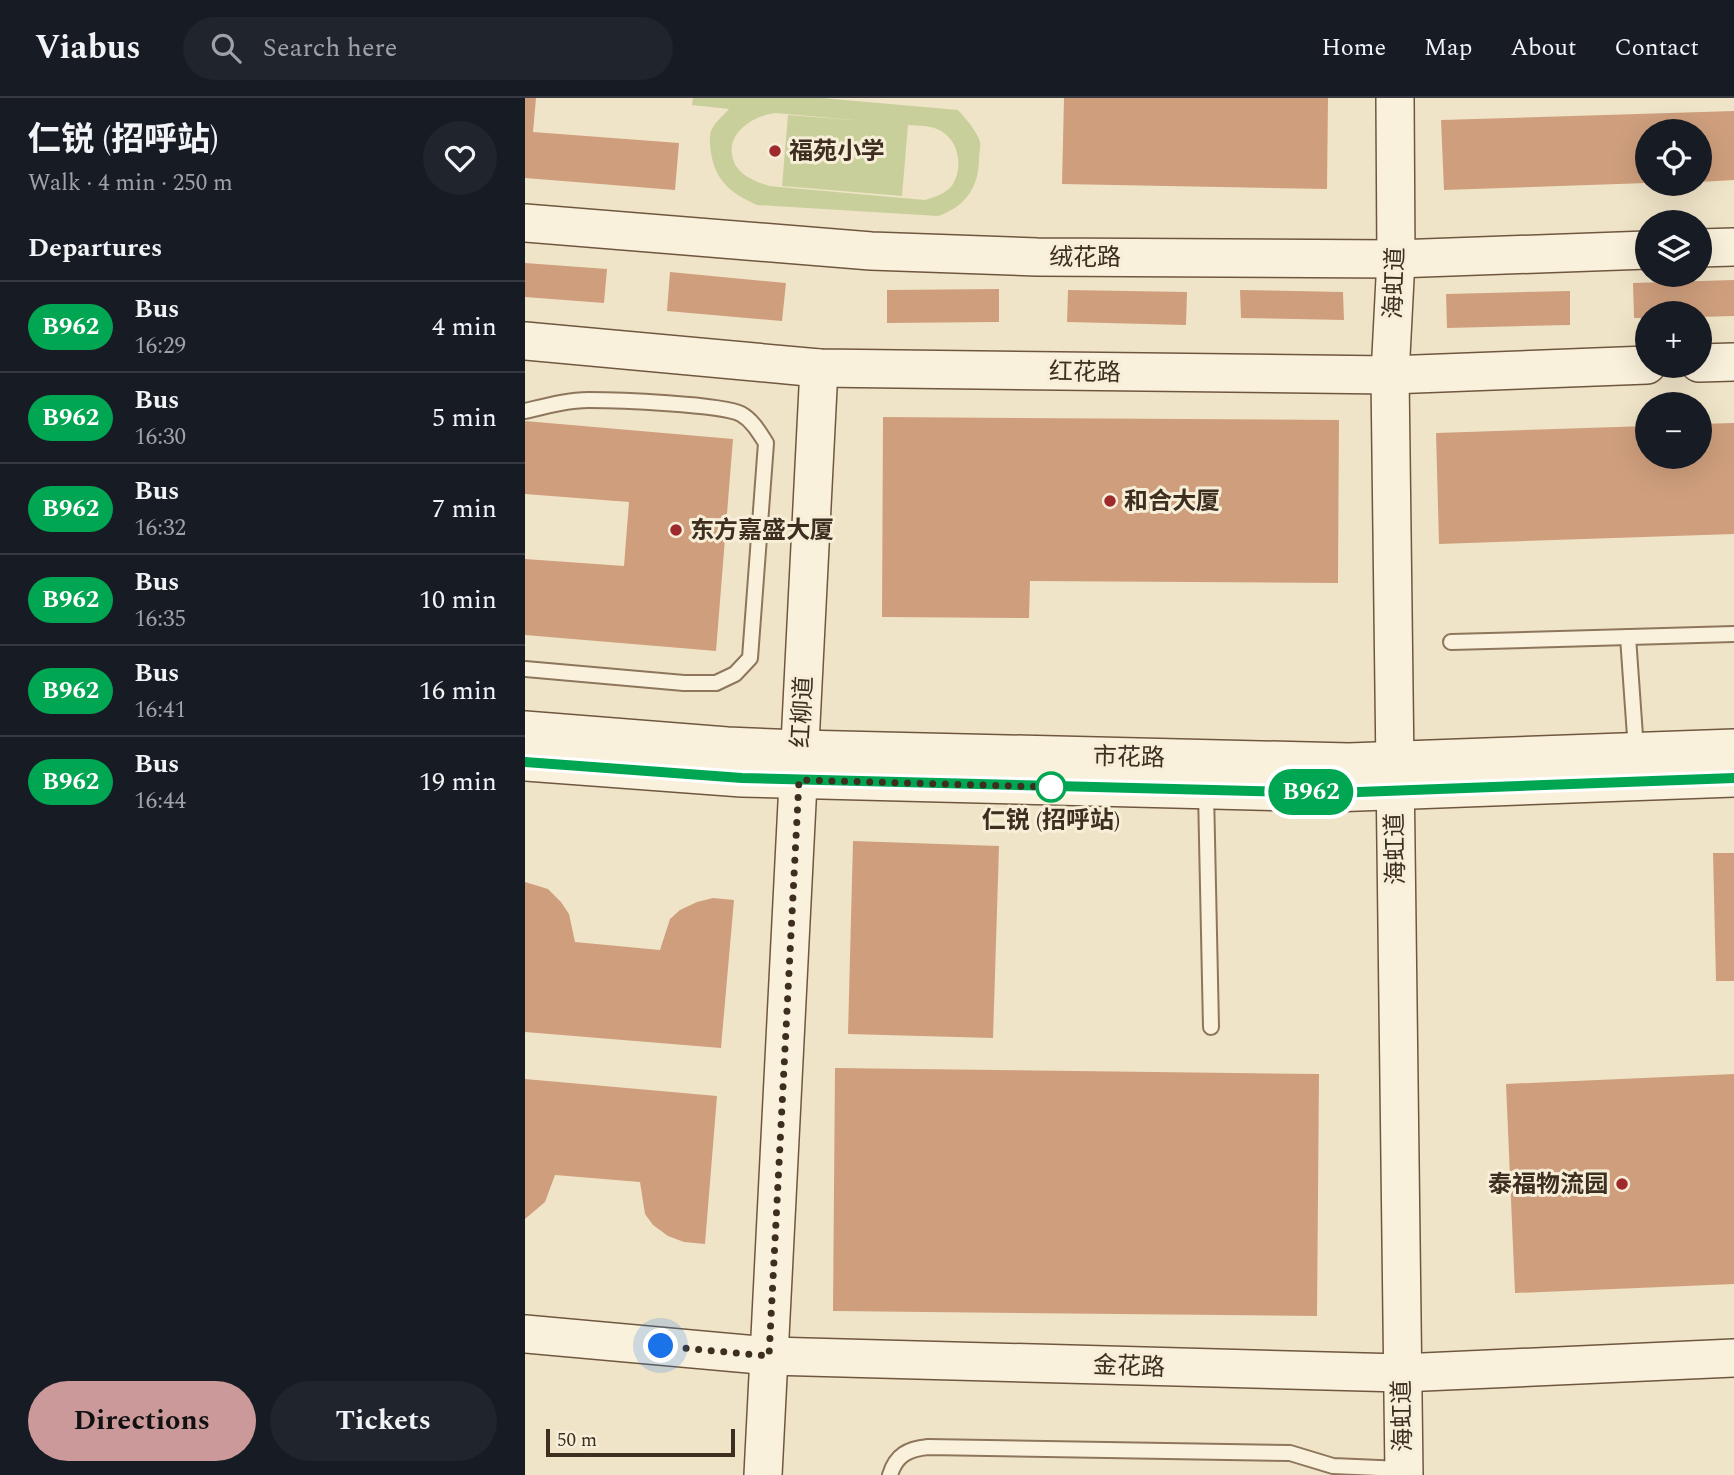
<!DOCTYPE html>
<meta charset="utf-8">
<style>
:root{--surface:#171b24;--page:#20242c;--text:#f1f3f6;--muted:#9ea1a6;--line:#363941;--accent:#cc999b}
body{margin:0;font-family:Spectral,"Noto Sans SC",serif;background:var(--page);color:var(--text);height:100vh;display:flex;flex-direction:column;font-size:26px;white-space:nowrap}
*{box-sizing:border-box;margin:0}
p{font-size:23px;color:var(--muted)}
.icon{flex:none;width:38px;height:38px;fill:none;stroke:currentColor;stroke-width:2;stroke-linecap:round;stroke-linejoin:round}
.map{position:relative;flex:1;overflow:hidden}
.sheet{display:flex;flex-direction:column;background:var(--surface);width:525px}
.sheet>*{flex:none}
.badge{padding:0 14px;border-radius:23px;font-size:24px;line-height:46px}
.tools{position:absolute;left:1110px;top:21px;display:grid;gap:14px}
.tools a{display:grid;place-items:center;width:77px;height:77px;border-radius:50%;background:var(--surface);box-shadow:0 7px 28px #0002;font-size:35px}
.scale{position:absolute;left:21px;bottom:18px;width:189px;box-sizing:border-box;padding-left:7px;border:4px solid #3d2e20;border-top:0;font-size:19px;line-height:24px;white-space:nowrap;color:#3d2e20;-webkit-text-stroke:5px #f7eed8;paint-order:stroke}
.you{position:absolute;width:35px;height:35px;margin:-18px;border:5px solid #fff;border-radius:50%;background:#1a73e8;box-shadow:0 0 0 10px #1a73e833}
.map>.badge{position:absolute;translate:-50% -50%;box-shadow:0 0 0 4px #fff}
h2{padding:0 28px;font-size:26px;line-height:63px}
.round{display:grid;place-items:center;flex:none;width:74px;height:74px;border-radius:37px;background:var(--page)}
.headline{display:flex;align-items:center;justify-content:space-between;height:119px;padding:0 28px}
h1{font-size:33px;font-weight:700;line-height:52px}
.primary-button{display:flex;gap:14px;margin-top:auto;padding:14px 28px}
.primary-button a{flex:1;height:80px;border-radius:42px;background:var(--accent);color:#111;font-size:28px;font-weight:700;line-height:80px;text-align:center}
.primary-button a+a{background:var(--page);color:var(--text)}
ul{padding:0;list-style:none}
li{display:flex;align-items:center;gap:21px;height:91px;padding:0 28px;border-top:2px solid var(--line)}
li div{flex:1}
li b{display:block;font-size:26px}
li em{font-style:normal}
li .badge{min-width:77px;font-weight:700;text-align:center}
header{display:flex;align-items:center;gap:42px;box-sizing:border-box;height:98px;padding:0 35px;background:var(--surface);border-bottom:2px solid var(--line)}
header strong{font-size:33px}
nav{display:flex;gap:38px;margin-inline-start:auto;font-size:24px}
.search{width:490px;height:63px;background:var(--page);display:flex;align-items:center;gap:18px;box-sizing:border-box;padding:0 24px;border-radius:38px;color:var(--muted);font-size:26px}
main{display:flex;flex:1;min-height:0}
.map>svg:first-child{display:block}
</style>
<header>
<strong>Viabus</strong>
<div class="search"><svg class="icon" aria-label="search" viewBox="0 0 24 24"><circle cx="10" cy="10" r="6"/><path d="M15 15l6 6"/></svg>Search here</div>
<nav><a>Home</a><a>Map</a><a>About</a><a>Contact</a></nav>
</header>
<main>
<section class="sheet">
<div class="headline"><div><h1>仁锐 (招呼站)</h1><p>Walk · 4 min · 250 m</p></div><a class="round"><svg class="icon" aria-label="heart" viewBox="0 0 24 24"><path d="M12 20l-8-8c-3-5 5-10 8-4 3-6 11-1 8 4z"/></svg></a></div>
<h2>Departures</h2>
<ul>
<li><span class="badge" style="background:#00a651;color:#fff">B962</span><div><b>Bus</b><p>16:29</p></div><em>4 min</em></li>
<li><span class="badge" style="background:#00a651;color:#fff">B962</span><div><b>Bus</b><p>16:30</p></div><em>5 min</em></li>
<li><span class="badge" style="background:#00a651;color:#fff">B962</span><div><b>Bus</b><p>16:32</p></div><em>7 min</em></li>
<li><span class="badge" style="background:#00a651;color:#fff">B962</span><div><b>Bus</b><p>16:35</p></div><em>10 min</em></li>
<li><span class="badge" style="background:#00a651;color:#fff">B962</span><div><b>Bus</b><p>16:41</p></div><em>16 min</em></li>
<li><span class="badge" style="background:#00a651;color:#fff">B962</span><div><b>Bus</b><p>16:44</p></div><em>19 min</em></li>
</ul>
<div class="primary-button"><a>Directions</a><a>Tickets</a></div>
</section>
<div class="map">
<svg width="1209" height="1377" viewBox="0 0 1209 1377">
<rect width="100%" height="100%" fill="#f0e4c8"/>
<!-- green -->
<path fill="#c9cf9b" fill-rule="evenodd" d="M168 0H297L433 12C441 21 452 33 455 44 456 49 454 56 454 61 454 89 440 109 413 118L232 107C206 95 191 84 186 55 185 49 184 39 186 33 189 25 199 17 204 11L167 7ZM250 15 340 23 263 17 257 88 377 98 383 27C395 28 406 27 416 33 434 43 438 69 428 86 422 95 410 99 400 102L244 88C232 84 218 79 211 68 195 39 226 18 250 15Z"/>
<!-- building -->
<g fill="#cf9f7d">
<path d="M0 0H11L8 34 154 45 150 92 0 80Z"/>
<path d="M539 0H803L802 91 537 86Z"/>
<path d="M1209 13V82L1174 84V33H1122V85L919 92 916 22Z"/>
<path d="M0 165 82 171 79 205 0 199Z"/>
<path d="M145 174 261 185 257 223 142 213Z"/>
<path d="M1209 182V218L1174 219V215H1122V220H1109L1108 185Z"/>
<path d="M474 191V224L362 225V192Z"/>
<path d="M543 192 662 194 661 227 542 224Z"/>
<path d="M715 192 818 194 819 222 716 220Z"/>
<path d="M1045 193V227L922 230 921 196Z"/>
<path d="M358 319 814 322 813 485 505 483 504 520 357 519Z"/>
<path d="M0 323 208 341 191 553 0 537V461L99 468 104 404 0 396Z"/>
<path d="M1209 325V436L914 446 911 335 1122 328V359H1174V326Z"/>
<path d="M328 743 474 748 468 940 323 936Z"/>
<path d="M1188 755H1209V883H1191Z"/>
<path d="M0 784 23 791 36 804 44 816 50 844 135 852 145 821 155 812 172 804 188 800 209 802 196 950 0 934Z"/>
<path d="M310 970 794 976 792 1218 308 1213Z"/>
<path d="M1209 976V1186L990 1195 981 986Z"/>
<path d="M0 981 192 998 180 1146 159 1144 143 1138 128 1127 120 1116 115 1084 30 1077 20 1104 0 1121Z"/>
</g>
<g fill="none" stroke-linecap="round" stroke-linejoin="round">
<!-- lane casing -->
<g stroke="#8d765c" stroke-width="18">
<g id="lane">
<path d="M0 313C21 308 42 302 64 302 90 302 197 306 216 316 227 322 234 334 241 345L225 560 210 576 191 585H159L0 571"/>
<path d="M1103 539 1111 652"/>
<path d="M926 544 1209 536"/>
<path d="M681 694 686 929"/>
<path d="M365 1377C371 1357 383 1351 403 1349L765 1355 808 1368 877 1371"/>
</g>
</g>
<!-- secondary casing -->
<g stroke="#6f573f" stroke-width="40">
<g id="secondary">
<path d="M870 0 871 161 865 277 879 1377"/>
<path d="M0 125 346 153 512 159 871 161 1122 152"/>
<path d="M1174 150 1209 149"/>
<path d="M0 243 294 270 865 277 1122 267"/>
<path d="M1174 265 1209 264"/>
<path d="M0 632 202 648 275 651 824 664 1209 650"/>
<path d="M0 664 217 680 807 695 1209 680"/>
<path d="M0 1236 245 1258 876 1275 1209 1260"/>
<path d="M238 1377 294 270"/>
</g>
</g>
<!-- lane -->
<use href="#lane" stroke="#faf1dc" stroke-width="14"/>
<!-- secondary -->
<use href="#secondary" stroke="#faf1dc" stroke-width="37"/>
</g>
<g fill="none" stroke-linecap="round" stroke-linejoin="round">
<!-- line casing -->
<g stroke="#fff" stroke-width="16">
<path id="line" d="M0 664 217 680 807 695 1209 680"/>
</g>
<!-- line -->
<use href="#line" stroke="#00a651" stroke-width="10"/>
<!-- walk -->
<path stroke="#3d2e20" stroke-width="7" stroke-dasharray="0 12.6" d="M136 1248 244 1258 274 682 526 689"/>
</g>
<!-- markers -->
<g fill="#9e2a2b" stroke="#f7eed8" stroke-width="2.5">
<circle cx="250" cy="53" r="7"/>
<circle cx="585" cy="403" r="7"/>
<circle cx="151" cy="432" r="7"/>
<circle cx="1097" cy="1086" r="7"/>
</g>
<circle fill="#fff" stroke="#00a651" stroke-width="3.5" cx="526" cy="689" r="14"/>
<g text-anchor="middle" stroke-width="6" stroke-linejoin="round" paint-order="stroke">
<!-- poi labels -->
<g font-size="24" font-weight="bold" fill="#3d2e20" stroke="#f7eed8" text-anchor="start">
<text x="264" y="61">福苑小学</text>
<text x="599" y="411">和合大厦</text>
<text x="165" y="440">东方嘉盛大厦</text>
<text x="1083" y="1094" text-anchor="end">泰福物流园</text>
</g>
<!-- street labels -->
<g font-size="24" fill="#3d2e20" stroke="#f7eed8">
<text x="560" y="167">绒花路</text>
<text transform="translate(869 185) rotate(-88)" y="8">海虹道</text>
<text transform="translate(560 274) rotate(1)" y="8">红花路</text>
<text transform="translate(277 614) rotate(-87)" y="8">红柳道</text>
<text transform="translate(604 659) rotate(1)" y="8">市花路</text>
<text transform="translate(870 751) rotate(-91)" y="8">海虹道</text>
<text transform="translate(604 1268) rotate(2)" y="8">金花路</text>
<text transform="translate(877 1318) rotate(-91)" y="8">海虹道</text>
</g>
<!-- stop labels -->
<g font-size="24" font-weight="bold" fill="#3d2e20" stroke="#f7eed8">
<text x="526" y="730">仁锐 (招呼站)</text>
</g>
</g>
</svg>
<div class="tools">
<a><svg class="icon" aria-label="locate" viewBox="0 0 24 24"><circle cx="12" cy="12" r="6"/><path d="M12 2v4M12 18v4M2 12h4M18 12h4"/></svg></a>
<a><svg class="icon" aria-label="layers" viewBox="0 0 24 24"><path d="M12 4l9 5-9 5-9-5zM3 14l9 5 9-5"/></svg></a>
<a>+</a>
<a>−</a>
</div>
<div class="scale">50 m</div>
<div class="you" style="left:136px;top:1248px"></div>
<b class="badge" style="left:786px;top:694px;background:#00a651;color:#fff">B962</b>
</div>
</main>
